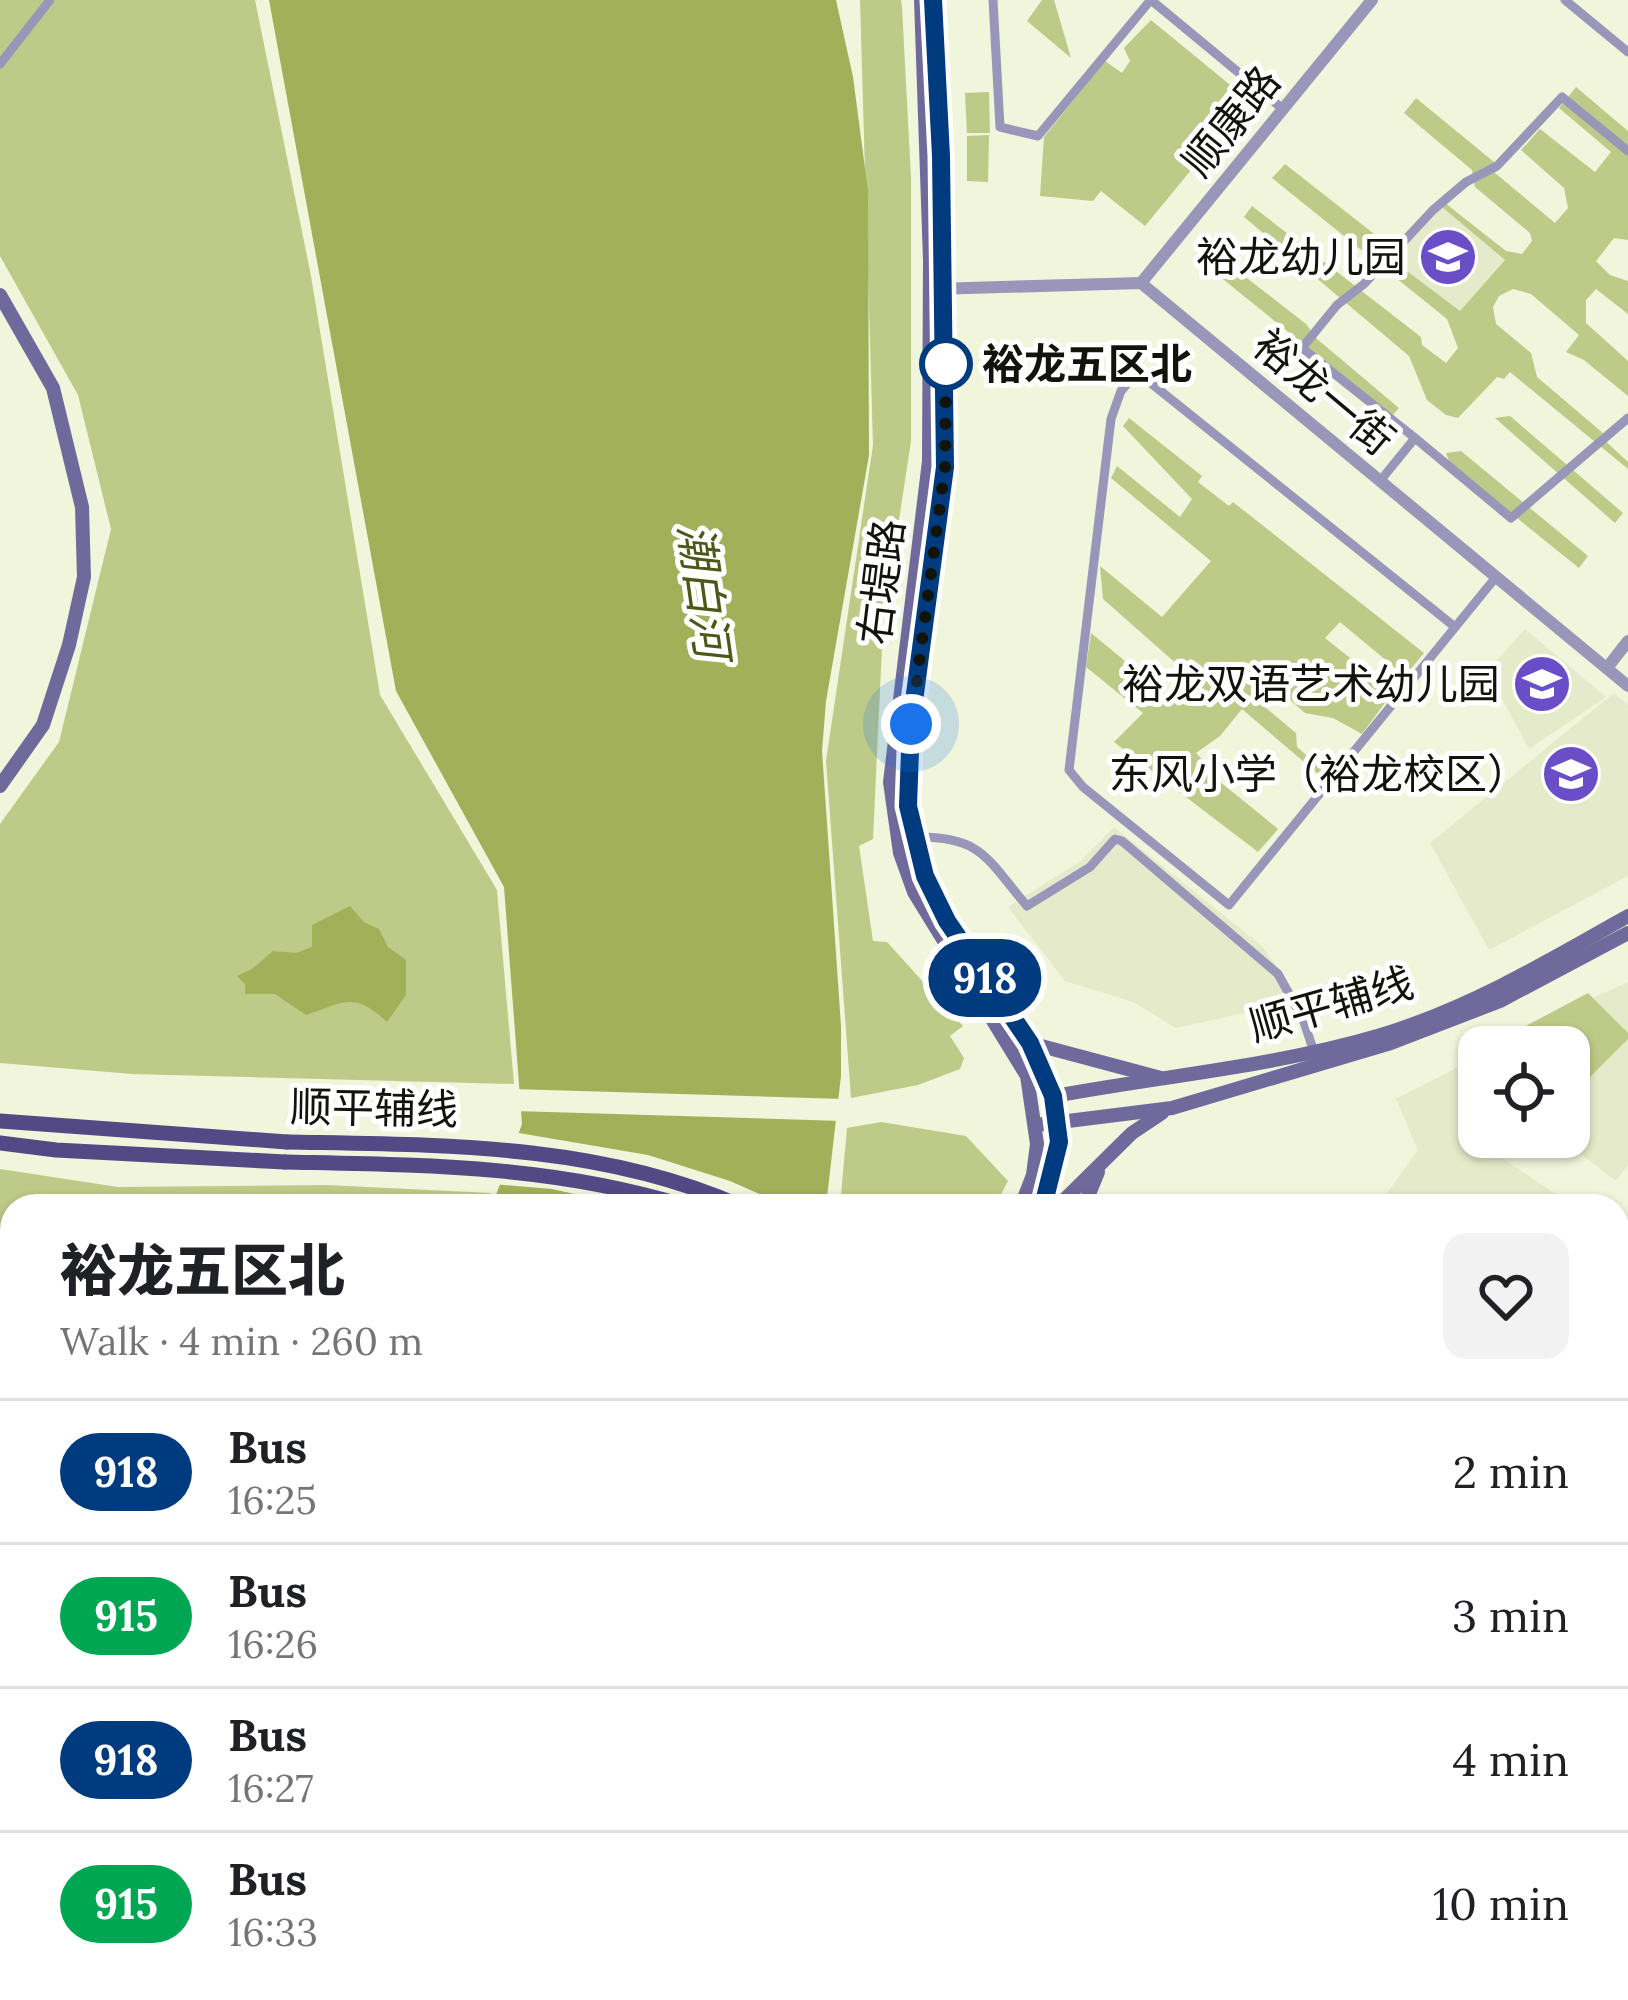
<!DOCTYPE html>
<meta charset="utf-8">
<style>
:root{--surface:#fff;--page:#f2f2f2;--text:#202124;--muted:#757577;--line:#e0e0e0}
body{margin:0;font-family:Lora,"Noto Sans SC",serif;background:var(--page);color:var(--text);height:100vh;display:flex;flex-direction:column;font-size:45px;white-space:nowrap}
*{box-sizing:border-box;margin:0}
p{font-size:39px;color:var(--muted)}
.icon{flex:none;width:66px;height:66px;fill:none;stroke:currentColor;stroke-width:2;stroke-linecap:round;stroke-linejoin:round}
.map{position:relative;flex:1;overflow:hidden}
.details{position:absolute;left:0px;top:1194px;width:1629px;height:807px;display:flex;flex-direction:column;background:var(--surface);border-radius:36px 36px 0 0;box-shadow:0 3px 9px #0004}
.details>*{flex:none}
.badge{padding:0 24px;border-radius:39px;font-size:42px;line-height:78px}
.tools{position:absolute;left:1458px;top:1026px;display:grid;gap:24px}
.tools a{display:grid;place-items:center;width:132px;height:132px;border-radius:24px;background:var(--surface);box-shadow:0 3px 9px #0004;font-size:60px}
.you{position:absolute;width:60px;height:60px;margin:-30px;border:9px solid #fff;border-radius:50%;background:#1a73e8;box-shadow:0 0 0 18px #1a73e833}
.map>.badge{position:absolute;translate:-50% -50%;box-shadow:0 0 0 6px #fff}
.round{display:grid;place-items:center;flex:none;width:126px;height:126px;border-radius:24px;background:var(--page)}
.summary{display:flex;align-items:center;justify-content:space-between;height:204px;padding:0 60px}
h1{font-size:57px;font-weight:800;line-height:90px}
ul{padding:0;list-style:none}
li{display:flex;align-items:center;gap:36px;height:144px;padding:0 60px;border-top:3px solid var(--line)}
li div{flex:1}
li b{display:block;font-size:45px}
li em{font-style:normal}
li .badge{min-width:132px;font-weight:700;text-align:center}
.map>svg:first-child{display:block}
</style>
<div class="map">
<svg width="1628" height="2000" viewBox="0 0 1628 2000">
<rect width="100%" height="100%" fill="#f0f5db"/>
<!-- built -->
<g fill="#e5ebca">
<path d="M1442 207 1505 260 1459 312 1394 261 1396 253Z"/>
<path d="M1525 629 1606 697 1529 749 1487 671Z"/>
<path d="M1614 693 1628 705V876L1489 950 1430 843Z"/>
<path d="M1114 827 1262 946 1300 1001 1176 1028 1133 1002 1065 981 1008 907 1082 860Z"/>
<path d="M1628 982V1165L1616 1181 1559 1137H1569V1047H1484Z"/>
<path d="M1474 1059 1479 1065V1137H1510L1496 1154 1574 1206H1394L1385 1196 1418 1150 1396 1099Z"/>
<path d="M1617 1335 1628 1342V1420L1617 1438Z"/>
</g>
<!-- green -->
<g fill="#beca88">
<path d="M0 0H255L311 276 380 695 497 890 514 1084 132 1074 0 1063V824L59 742 111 529 78 395 0 256Z"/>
<path d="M860 0H901L902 7 911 178V441L883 625 873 839 859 846 873 941 887 942 963 1026 950 1036 964 1058 960 1069 918 1085 851 1098 826 761 873 445Z"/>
<path d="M1042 0H1054L1071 58 1027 21Z"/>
<path d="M1151 20 1235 89 1243 107 1145 226 1101 191 1093 201 1040 196 1044 137 1105 61 1122 73 1130 61 1124 48Z"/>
<path d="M1576 87 1628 131V240L1614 238 1596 261 1610 275 1628 281V314L1596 289 1586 300V323L1628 361V396L1584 360 1566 352 1579 335 1531 294 1513 289 1499 296 1493 307 1496 324 1531 353 1537 377 1603 433 1600 436 1628 462V469L1510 372 1504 379 1497 377 1458 418 1446 415 1427 400 1409 356 1244 217 1252 206 1421 337 1422 345 1446 363 1458 348 1447 319 1272 178 1285 164 1392 248 1387 256 1460 311 1505 260 1442 207 1445 203 1506 251 1522 254 1532 241 1530 233 1475 187 1472 170 1404 113 1416 98 1494 162 1495 173 1555 223 1568 208 1564 188 1521 150 1540 129 1595 172 1611 152 1559 108Z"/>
<path d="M989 92 990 133H967L965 93Z"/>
<path d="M989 135 988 182 967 181V136Z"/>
<path d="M1212 251 1306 324 1317 339 1399 408 1392 416 1203 263Z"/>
<path d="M1510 416 1623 513 1615 523 1495 418Z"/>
<path d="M1129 418 1202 476 1198 482 1229 506 1233 502 1424 653 1405 676 1340 622 1325 638 1393 692 1362 734 1333 718 1305 713 1267 680 1254 698 1296 733 1297 747 1327 773 1325 780 1242 709 1220 736 1196 753 1210 767 1208 772 1278 829 1258 852 1114 742 1143 713 1086 667 1091 633 1170 698 1188 674 1103 599 1100 566 1162 617 1211 561 1111 478 1117 466 1180 517 1192 499 1123 426Z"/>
<path d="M1461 451 1588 556 1579 568 1450 464 1446 453Z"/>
<path d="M1588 993 1628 1033V1039L1573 1094 1569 1091V1047H1520L1507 1036Z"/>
<path d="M881 1122 966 1136 1008 1181 995 1206H840L847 1128Z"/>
<path d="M0 1169 118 1187 327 1185 490 1193 492 1206H12V1621L0 1637Z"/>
<path d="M98 1989H408L407 2000H80Z"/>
<path d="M552 1989H658L657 2000H551Z"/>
<path d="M698 1989H804L801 2000H697Z"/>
</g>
<!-- water -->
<g fill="#a2b059">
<path d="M269 0H836L853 77 868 191 869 455 826 701 822 751 841 1026V1076L826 1206H492L522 1124 504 887 396 691Z"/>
<path d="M350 906 364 922 379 929 388 947 406 960V995L387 1022C354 991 344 1002 306 1015L275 994H245V984L237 976 252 969 273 951 296 953 312 947V925Z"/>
<path d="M12 1301V1376L0 1381V1326Z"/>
<path d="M12 1637V1989H55L37 2000H0V1653Z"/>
<path d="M421 1989H541L540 2000H419Z"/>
</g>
<!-- pier -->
<g fill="#f0f5db">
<path d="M513 1089 844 1099 842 1121 515 1111Z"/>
<path d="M513 1132 648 1155 730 1181 787 1206H628L552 1189 492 1184Z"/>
</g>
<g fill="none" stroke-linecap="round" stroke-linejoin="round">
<!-- minor -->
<g stroke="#9996b9" stroke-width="9">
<path d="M993 0 1000 127 1038 136 1149 2"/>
<path d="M1151 0 1284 110"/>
<path d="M1565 0 1628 52"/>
<path d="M0 64 50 0"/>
<path d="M1415 438 1302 348 1337 305 1364 284 1433 210 1466 182 1497 166 1562 97 1628 151"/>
<path d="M1380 481 1415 438 1511 518 1628 418"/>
<path d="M1455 627 1137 372 1121 391 1111 419 1069 770 1083 787 1229 905 1496 577"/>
<path d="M916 837C982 836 987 859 1027 906L1090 867 1115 839 1122 841 1278 974 1303 1019 1315 1055"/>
<path d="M1617 1858 1628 1845"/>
<path d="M1113 1989 1126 2000"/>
<path d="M962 2000 965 1989"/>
</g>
<!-- tertiary -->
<g stroke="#9996b9" stroke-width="12">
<path d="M1141 283 1372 0"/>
<path d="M934 289 1141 283 1628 686"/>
<path d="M1607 668 1628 641"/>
<path d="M1617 1468 1628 1451"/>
<path d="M1205 2000 1214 1989"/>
</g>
<!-- secondary -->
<g stroke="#6f6a9b" stroke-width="14">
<path d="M921 0 930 260 929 461 890 782 900 853 914 892 1027 1076 1037 1144 1033 1175 1021 1206"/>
<path d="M933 0 941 156 945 467 911 724 908 805 925 876 947 921 1030 1043 1053 1096 1059 1142 1043 1206"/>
<path d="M0 295 53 388 82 507 84 577 69 645 43 725 0 786"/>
<path d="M1030 1043 1161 1078"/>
<path d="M1049 1097C1160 1076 1273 1067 1381 1035 1469 1008 1549 961 1628 916"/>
<path d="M1036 1125 1172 1108 1391 1043 1500 1001 1628 933"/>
<path d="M1058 1206 1132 1133 1162 1113"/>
<path d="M1084 1206 1098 1172"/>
<path d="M675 2000 677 1989"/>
<path d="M687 2000 688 1989"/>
</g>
<!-- primary -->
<g stroke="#534a85" stroke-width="15">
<path d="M0 1121 287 1142"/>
<path d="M0 1143 56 1150 285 1162"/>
<path d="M1617 1974 1628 1984"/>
<path d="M1608 1989 1621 2000"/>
</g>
<!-- primary-bridge -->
<g stroke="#534a85" stroke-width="15">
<path d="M287 1142C440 1145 597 1143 740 1206"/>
<path d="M285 1162C423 1165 552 1165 685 1206"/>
</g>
</g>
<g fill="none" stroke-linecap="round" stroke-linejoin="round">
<!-- line casing -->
<g stroke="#fff" stroke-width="27">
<path id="line" d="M933 0 941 156 945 467 911 724 908 806 925 876 947 921 1030 1043 1053 1096 1059 1142 1043 1206"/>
</g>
<!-- line -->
<use href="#line" stroke="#003b80" stroke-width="18"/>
<!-- walk -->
<path stroke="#12140b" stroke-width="12" stroke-dasharray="0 21.6" d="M911 724 945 467 946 364"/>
</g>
<!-- icons -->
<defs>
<g id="school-disc" transform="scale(3)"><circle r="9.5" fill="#694ec8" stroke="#fff"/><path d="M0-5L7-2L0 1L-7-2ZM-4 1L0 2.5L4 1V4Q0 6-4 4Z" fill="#fff"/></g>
</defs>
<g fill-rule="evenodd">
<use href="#school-disc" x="1448" y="257"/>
<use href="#school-disc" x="1542" y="684"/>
<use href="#school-disc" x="1571" y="774"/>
</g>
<!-- markers -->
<circle fill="#fff" stroke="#003b80" stroke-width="6" cx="946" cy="364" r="24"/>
<g text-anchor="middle" stroke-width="10" stroke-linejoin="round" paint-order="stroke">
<!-- street labels -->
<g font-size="42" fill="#12140b" stroke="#fff">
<text transform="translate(1231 121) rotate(-51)" y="15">顺康路</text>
<text transform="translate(1324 392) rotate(40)" y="15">裕龙一街</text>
<text transform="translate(881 582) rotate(-83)" y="15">右堤路</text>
<text transform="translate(1331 1004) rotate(-16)" y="15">顺平辅线</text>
<text transform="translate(374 1108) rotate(1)" y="15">顺平辅线</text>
</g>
<!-- poi labels -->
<g font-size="42" fill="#12140b" stroke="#fff" text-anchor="end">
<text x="1406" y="272">裕龙幼儿园</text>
<text x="1500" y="699">裕龙双语艺术幼儿园</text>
<text x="1529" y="789">东风小学（裕龙校区）</text>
</g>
<!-- stop labels -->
<g font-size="42" font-weight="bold" fill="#12140b" stroke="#fff" text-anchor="start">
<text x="982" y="379">裕龙五区北</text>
</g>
<!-- water labels -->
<g font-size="45" font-style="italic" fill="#4f5718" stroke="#fff">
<text transform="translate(704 591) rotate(82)" y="16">潮白河</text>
</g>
</g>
</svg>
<div class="tools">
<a><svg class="icon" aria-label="locate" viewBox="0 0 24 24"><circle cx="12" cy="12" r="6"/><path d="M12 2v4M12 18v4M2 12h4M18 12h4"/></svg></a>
</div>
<div class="you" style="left:911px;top:724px"></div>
<b class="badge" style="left:985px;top:978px;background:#003b80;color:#fff">918</b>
<section class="details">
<div class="summary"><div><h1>裕龙五区北</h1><p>Walk · 4 min · 260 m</p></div><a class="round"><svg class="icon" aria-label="heart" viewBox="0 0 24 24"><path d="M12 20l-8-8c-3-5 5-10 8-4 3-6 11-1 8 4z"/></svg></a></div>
<ul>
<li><span class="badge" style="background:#003b80;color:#fff">918</span><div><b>Bus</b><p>16:25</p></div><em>2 min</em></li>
<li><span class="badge" style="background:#00a651;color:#fff">915</span><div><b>Bus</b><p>16:26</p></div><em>3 min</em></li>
<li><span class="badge" style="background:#003b80;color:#fff">918</span><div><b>Bus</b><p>16:27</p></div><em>4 min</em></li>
<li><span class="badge" style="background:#00a651;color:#fff">915</span><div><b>Bus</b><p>16:33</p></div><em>10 min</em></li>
</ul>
</section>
</div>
